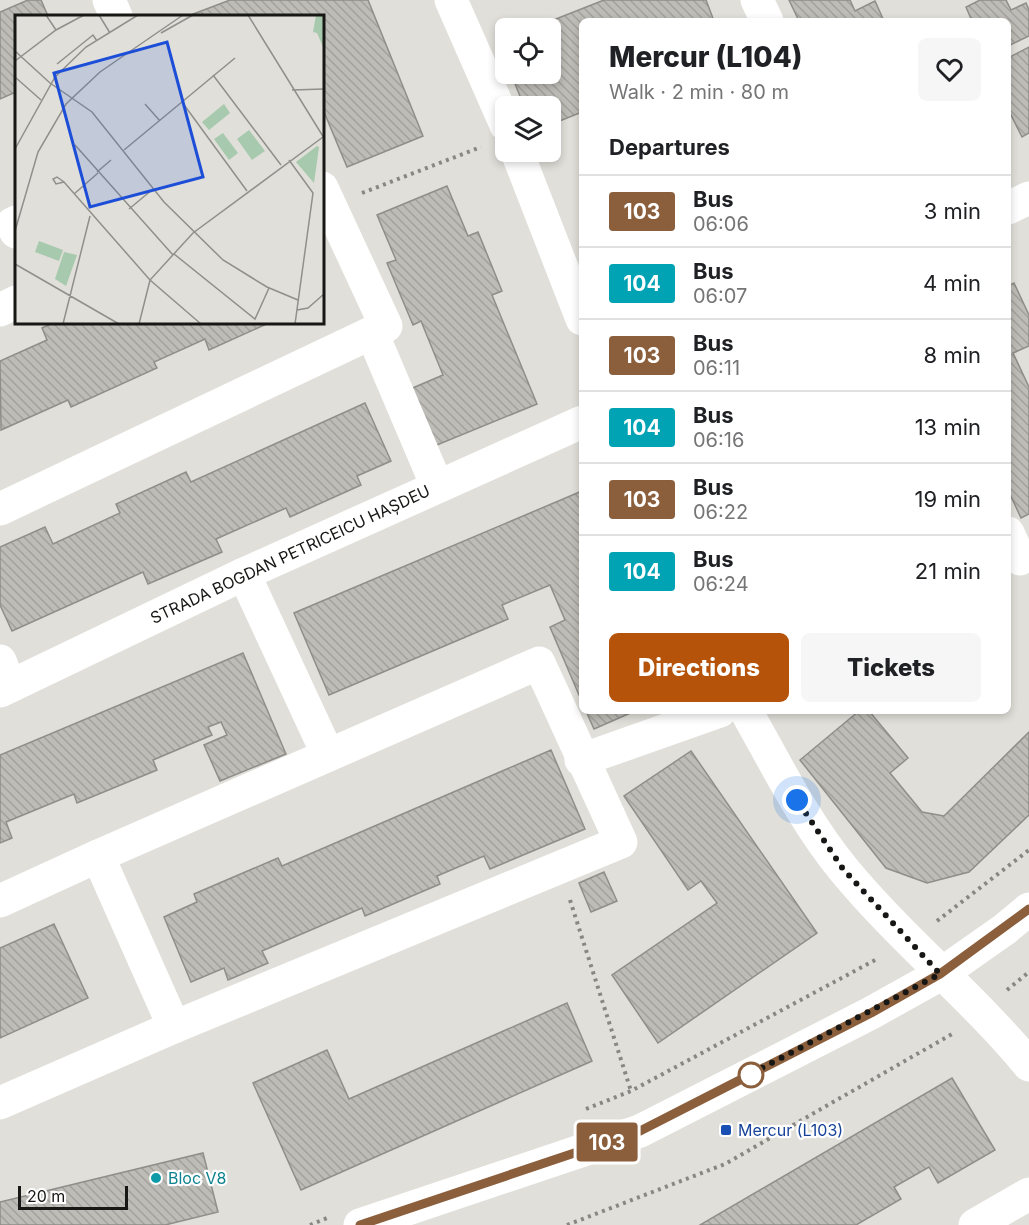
<!DOCTYPE html>
<meta charset="utf-8">
<style>
:root{--surface:#fff;--page:#f6f6f6;--text:#202124;--muted:#757577;--line:#e0e0e0;--accent:#b45309}
body{margin:0;font-family:Inter,sans-serif;background:var(--page);color:var(--text);height:100vh;display:flex;flex-direction:column;font-size:22px;white-space:nowrap}
*{box-sizing:border-box;margin:0}
p{font-size:20px;color:var(--muted)}
.icon{flex:none;width:33px;height:33px;fill:none;stroke:currentColor;stroke-width:2;stroke-linecap:round;stroke-linejoin:round}
.map{position:relative;flex:1;overflow:hidden}
.panel{position:absolute;left:579px;top:18px;width:432px;height:696px;display:flex;flex-direction:column;background:var(--surface);border-radius:9px;box-shadow:0 3px 9px #0003}
.panel>*{flex:none}
.badge{padding:0 12px;border-radius:4px;font-size:21px;line-height:39px}
.tools{position:absolute;left:495px;top:18px;display:grid;gap:12px}
.tools a{display:grid;place-items:center;width:66px;height:66px;border-radius:9px;background:var(--surface);box-shadow:0 3px 9px #0003;font-size:30px}
.scale{position:absolute;left:18px;bottom:15px;width:110px;box-sizing:border-box;padding-left:6px;border:3px solid #171715;border-top:0;font-size:16px;line-height:21px;white-space:nowrap;color:#171715;-webkit-text-stroke:4px #fff;paint-order:stroke}
.you{position:absolute;width:30px;height:30px;margin:-15px;border:4px solid #fff;border-radius:50%;background:#1a73e8;box-shadow:0 0 0 9px #1a73e833}
.map>.badge{position:absolute;translate:-50% -50%;box-shadow:0 0 0 3px #fff}
h2{padding:0 30px;font-size:22px;line-height:54px}
.round{display:grid;place-items:center;flex:none;width:63px;height:63px;border-radius:9px;background:var(--page)}
.summary{display:flex;align-items:center;justify-content:space-between;height:102px;padding:0 30px}
h1{font-size:28px;font-weight:800;line-height:45px}
.button{display:flex;gap:12px;margin-top:auto;padding:12px 30px}
.button a{flex:1;height:69px;border-radius:9px;background:var(--accent);color:#fff;font-size:24px;font-weight:800;line-height:69px;text-align:center}
.button a+a{background:var(--page);color:var(--text)}
ul{padding:0;list-style:none}
li{display:flex;align-items:center;gap:18px;height:72px;padding:0 30px;border-top:2px solid var(--line)}
li div{flex:1}
li b{display:block;font-size:22px}
li em{font-style:normal}
li .badge{min-width:66px;font-weight:700;text-align:center}
.map>svg:first-child{display:block}
</style>
<div class="map">
<svg width="1029" height="1225" viewBox="0 0 1029 1225">
<defs>
<pattern id="building-back-hatch" width="6" height="6" patternUnits="userSpaceOnUse" patternTransform="scale(1.5)"><rect width="6" height="6" fill="#bdbcb6"/><path d="M-1 5l2 2M0 0l6 6M5-1l2 2" fill="none" stroke="#a2a19c"/></pattern>
</defs>
<rect width="100%" height="100%" fill="#e0dfd9"/>
<!-- building -->
<g fill="url(#building-back-hatch)" stroke="#8f8e89" stroke-width="1.5">
<path d="M28 0H41L48 16H16V92L0 99V12Z"/>
<path d="M230 0H368L423 136 347 167 322 107V16H188Z"/>
<path d="M604 0H706L714 21H582V112L550 125V106H524L511 74H550V28H533Z"/>
<path d="M789 0H850L855 11 875 1 884 21H799Z"/>
<path d="M980 0H1006L1011 10 1026 3 1029 10V36L1008 46V21H972L966 7Z"/>
<path d="M506 40V60L498 43Z"/>
<path d="M1029 47V133L1022 137 1008 109V58Z"/>
<path d="M447 186 468 236 478 232 502 291 492 295 537 404 432 447 408 390 443 375 421 321 413 325 387 263 396 260 377 215Z"/>
<path d="M1014 283 1029 315V346L1013 353 1029 387V514L1021 518 1008 490V286Z"/>
<path d="M55 322H271L209 350 205 339 154 362 157 368 71 407 68 400 1 430 0 361 47 340 42 328Z"/>
<path d="M365 403 391 461 357 476 361 485 290 517 286 508 216 539 222 552 148 584 143 572 12 631 0 605V547L45 527 53 544 120 513 116 504 186 472 191 482Z"/>
<path d="M582 491V702L550 627 565 620 550 585 502 605 508 619 329 695 294 613Z"/>
<path d="M243 653 286 754 220 781 204 745 227 735 221 722 208 727 212 735 153 760 157 770 77 803 74 794 6 822 12 838 0 843V755Z"/>
<path d="M586 711H635L594 729Z"/>
<path d="M859 711H869L908 758 890 773 922 812 944 816 1029 732V815L969 872 927 883 886 868 800 760Z"/>
<path d="M551 750 585 829 490 869 484 856 437 876 440 884 365 916 362 908 262 951 268 963 228 980 224 968 191 982 164 917 197 902 194 894 278 858 282 866Z"/>
<path d="M691 751 817 933 658 1043 612 975 717 903 701 881 688 890 624 796Z"/>
<path d="M604 872 617 901 591 912 579 883Z"/>
<path d="M54 924 88 998 0 1038V948Z"/>
<path d="M567 1003 592 1061 301 1190 253 1083 327 1050 349 1099Z"/>
<path d="M952 1078 995 1150 938 1183 929 1167 894 1187 901 1199 856 1225H700Z"/>
<path d="M203 1153 218 1212 165 1225H0V1202Z"/>
</g>
<g fill="none" stroke-linecap="round" stroke-linejoin="round">
<!-- path -->
<g stroke="#888783" stroke-width="4" stroke-dasharray="3 4.5" stroke-linecap="butt">
<path d="M362 193 481 147"/>
<path d="M570 900 631 1091"/>
<path d="M937 921 1029 850"/>
<path d="M1007 990 1029 972"/>
<path d="M586 1109 631 1091 877 959"/>
<path d="M310 1225 327 1218"/>
<path d="M567 1225 725 1164 952 1034"/>
</g>
<!-- minor -->
<g stroke="#fff" stroke-width="33">
<path d="M109 0 116 16"/>
<path d="M451 0 506 125"/>
<path d="M757 0 767 21"/>
<path d="M517 152 582 319"/>
<path d="M1008 208 1029 198"/>
<path d="M16 222 12 224 16 232"/>
<path d="M0 310 16 302"/>
<path d="M372 333 437 486"/>
<path d="M0 509 386 326 322 188"/>
<path d="M1008 533 1020 559"/>
<path d="M244 574 328 755"/>
<path d="M0 661 10 686"/>
<path d="M0 691 244 574 582 422"/>
<path d="M746 711C776 764 805 823 844 870 901 939 972 996 1029 1065"/>
<path d="M581 760 720 711"/>
<path d="M0 901 98 856 174 1027"/>
<path d="M0 1103 174 1027 621 842 539 663 98 856"/>
<path d="M975 1225 1029 1194"/>
</g>
<!-- major -->
<path stroke="#fff" stroke-width="33" d="M360 1225 640 1131 871 1013 941 974 1005 929 1029 909"/>
</g>
<g fill="none" stroke-linecap="round" stroke-linejoin="round">
<!-- line casing -->
<g stroke="#fff" stroke-width="14">
<path id="line" d="M360 1225 640 1131 871 1013 940 974 1029 909"/>
</g>
<!-- line -->
<use href="#line" stroke="#8b5e3c" stroke-width="9"/>
<!-- walk -->
<path stroke="#171715" stroke-width="6" stroke-dasharray="0 10.8" d="M751 1075 747 1076 940 974 843 869 797 800"/>
</g>
<!-- markers -->
<circle fill="#fff" stroke="#8b5e3c" stroke-width="3" cx="751" cy="1075" r="12"/>
<rect fill="#1a4fb4" stroke="#fff" stroke-width="2" x="720" y="1124" width="12" height="12" rx="3"/>
<circle fill="#0f9aa8" stroke="#fff" stroke-width="2" cx="156" cy="1178" r="6"/>
<g text-anchor="middle" stroke-width="4.5" stroke-linejoin="round" paint-order="stroke">
<!-- street labels -->
<g font-size="16" fill="#171715" stroke="#fff">
<text transform="translate(290 554) rotate(-25)" y="6">STRADA BOGDAN PETRICEICU HAȘDEU</text>
</g>
<!-- transit labels -->
<g font-size="16" fill="#164399" stroke="#fff" text-anchor="start">
<text x="738" y="1136">Mercur (L103)</text>
</g>
<!-- culture labels -->
<g font-size="16" fill="#0d838f" stroke="#fff" text-anchor="start">
<text x="168" y="1184">Bloc V8</text>
</g>
</g>
<!-- overview -->
<g transform="translate(15 15)">
<rect width="309" height="309" fill="#e0dfd9"/>
<path d="M301 0H309V34L302 18 298 17ZM234 115 250 136 237 145 222 124ZM208 118 223 138 214 145 199 124ZM302 131 304 132 299 168 281 147ZM24 226 48 235 44 246 20 237ZM49 237 62 240 51 271 40 264Z" fill="#a7c9ad"/>
<path d="M209 89 215 98 194 115 187 107Z" fill="#a7c9ad"/>
<path fill="none" stroke="#908f8b" stroke-width="1.5" d="M31 0 41 15M84 0 95 18M233 0 309 123M146 18 178 0M0 36 35 68 77 97 149 187 208 245 252 272 283 285M0 46 41 15 69 0M42 49 78 20 82 26M198 60 266 150M0 62 26 85M277 75 309 74M167 87 232 176M130 89 145 106M60 130 158 240M0 134 40 62 71 32 123 0M109 135 220 43M274 145 298 178 280 309M82 157 96 145M49 167 41 169 38 164 42 162 49 167 135 265 186 309M59 179 83 158M114 194 138 174M0 216 23 137 51 89 85 57 168 0M159 239 240 304 254 273M0 249 104 309M282 295 293 293 309 279M48 309 75 201M124 309 135 265 178 218 308 122"/>
<path fill="#1d4ed8" fill-opacity="0.15" stroke="#1d4ed8" stroke-width="3" d="M152 27 188 162 75 192 39 58Z"/>
<rect width="309" height="309" fill="none" stroke="#171715" stroke-width="3"/>
</g>
</svg>
<div class="tools">
<a><svg class="icon" aria-label="locate" viewBox="0 0 24 24"><circle cx="12" cy="12" r="6"/><path d="M12 2v4M12 18v4M2 12h4M18 12h4"/></svg></a>
<a><svg class="icon" aria-label="layers" viewBox="0 0 24 24"><path d="M12 4l9 5-9 5-9-5zM3 14l9 5 9-5"/></svg></a>
</div>
<div class="scale">20 m</div>
<div class="you" style="left:797px;top:800px"></div>
<b class="badge" style="left:607px;top:1142px;background:#8b5e3c;color:#fff">103</b>
<section class="panel">
<div class="summary"><div><h1>Mercur (L104)</h1><p>Walk · 2 min · 80 m</p></div><a class="round"><svg class="icon" aria-label="heart" viewBox="0 0 24 24"><path d="M12 20l-8-8c-3-5 5-10 8-4 3-6 11-1 8 4z"/></svg></a></div>
<h2>Departures</h2>
<ul>
<li><span class="badge" style="background:#8b5e3c;color:#fff">103</span><div><b>Bus</b><p>06:06</p></div><em>3 min</em></li>
<li><span class="badge" style="background:#00a3b4;color:#fff">104</span><div><b>Bus</b><p>06:07</p></div><em>4 min</em></li>
<li><span class="badge" style="background:#8b5e3c;color:#fff">103</span><div><b>Bus</b><p>06:11</p></div><em>8 min</em></li>
<li><span class="badge" style="background:#00a3b4;color:#fff">104</span><div><b>Bus</b><p>06:16</p></div><em>13 min</em></li>
<li><span class="badge" style="background:#8b5e3c;color:#fff">103</span><div><b>Bus</b><p>06:22</p></div><em>19 min</em></li>
<li><span class="badge" style="background:#00a3b4;color:#fff">104</span><div><b>Bus</b><p>06:24</p></div><em>21 min</em></li>
</ul>
<div class="button"><a>Directions</a><a>Tickets</a></div>
</section>
</div>
